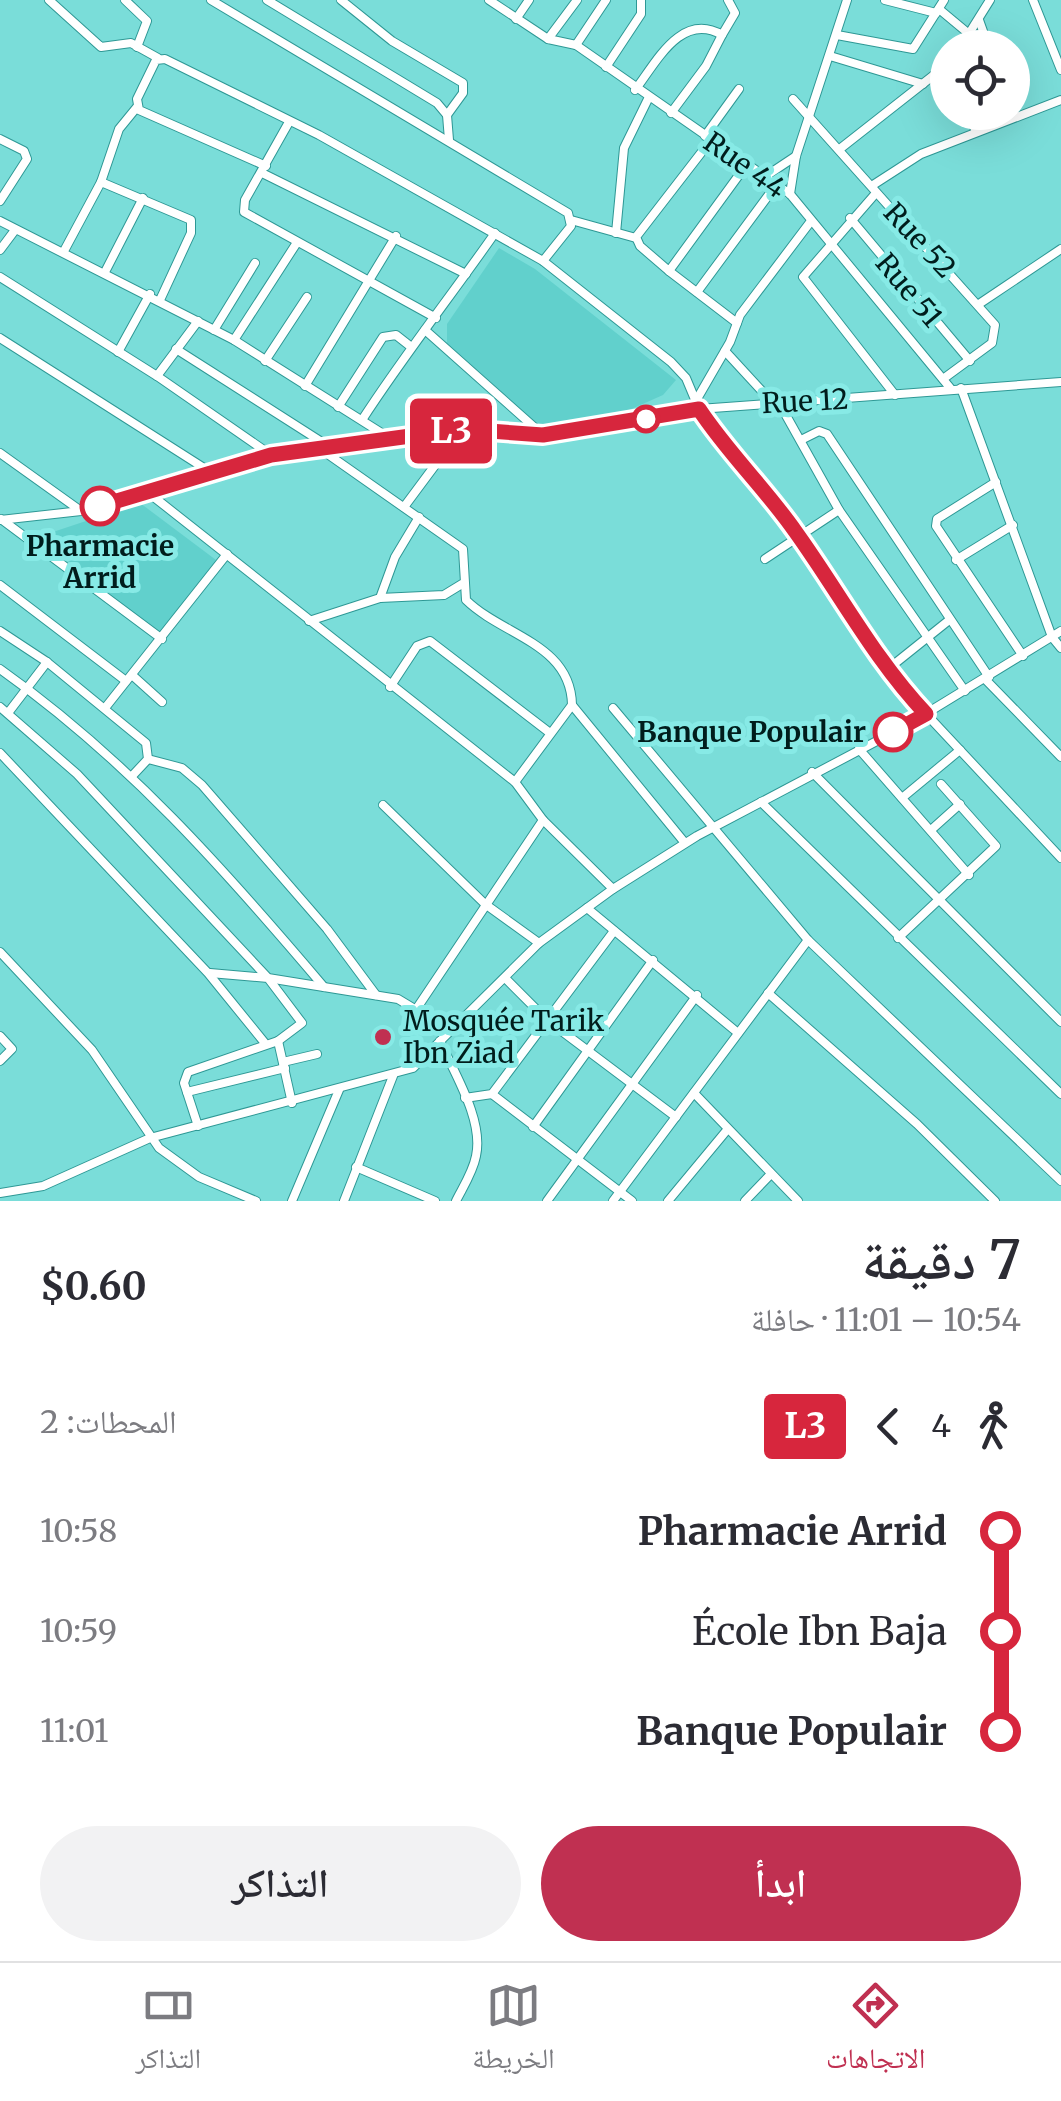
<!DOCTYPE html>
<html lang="ar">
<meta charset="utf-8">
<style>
:root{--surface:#fff;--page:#f2f2f3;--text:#2b2b33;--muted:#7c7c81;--line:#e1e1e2;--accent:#c03051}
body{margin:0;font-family:Merriweather,"Noto Naskh Arabic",serif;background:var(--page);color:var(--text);direction:rtl;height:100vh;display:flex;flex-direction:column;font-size:38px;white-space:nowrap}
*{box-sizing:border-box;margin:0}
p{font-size:32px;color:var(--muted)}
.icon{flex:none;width:55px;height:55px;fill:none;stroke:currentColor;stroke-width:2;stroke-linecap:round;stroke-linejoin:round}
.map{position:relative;height:1201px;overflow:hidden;direction:ltr}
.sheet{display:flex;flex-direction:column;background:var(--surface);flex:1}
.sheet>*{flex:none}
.badge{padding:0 20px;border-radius:8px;font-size:35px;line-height:65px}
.fabs{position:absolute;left:930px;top:30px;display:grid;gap:20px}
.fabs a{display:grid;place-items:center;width:100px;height:100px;border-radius:50%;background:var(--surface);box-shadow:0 10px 40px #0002;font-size:50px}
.map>.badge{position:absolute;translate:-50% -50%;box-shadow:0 0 0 5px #fff}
.legs{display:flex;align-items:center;gap:15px;height:110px;padding:0 40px;font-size:32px}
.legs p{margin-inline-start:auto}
.summary{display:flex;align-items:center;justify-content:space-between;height:170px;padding:0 40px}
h1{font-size:55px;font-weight:600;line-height:75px}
.primary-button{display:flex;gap:20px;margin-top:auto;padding:20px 40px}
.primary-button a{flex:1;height:115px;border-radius:60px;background:var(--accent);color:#fff;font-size:40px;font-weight:600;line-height:115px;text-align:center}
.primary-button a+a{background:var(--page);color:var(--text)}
ul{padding:0 40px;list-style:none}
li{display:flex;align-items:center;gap:35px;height:100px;font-size:38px}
li i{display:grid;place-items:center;width:15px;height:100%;margin:0 12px;background:currentColor}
li i::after{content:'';width:25px;height:25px;margin:-12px;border:8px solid;border-radius:50%;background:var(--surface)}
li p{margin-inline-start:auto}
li:first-child i{background:linear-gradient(#0000 50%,currentColor 0)}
li:last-child i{background:linear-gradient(currentColor 50%,#0000 0)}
.tab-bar{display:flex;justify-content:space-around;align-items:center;height:140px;border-top:2px solid var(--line);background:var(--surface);font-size:28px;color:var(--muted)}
.tab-bar a{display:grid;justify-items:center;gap:5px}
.tab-bar .on{color:var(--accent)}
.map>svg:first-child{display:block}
</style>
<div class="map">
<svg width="1061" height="1201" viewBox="0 0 1061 1201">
<rect width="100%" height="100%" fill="#7addd9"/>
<!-- built -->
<g fill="#61d0cc">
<path d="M499 248 535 269 676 380 663 395 620 414 541 427 447 343V324Z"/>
<path d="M140 503 216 560 162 636 38 537Z"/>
</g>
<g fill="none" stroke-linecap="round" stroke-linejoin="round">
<!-- street casing -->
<g stroke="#2e9895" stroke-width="10">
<g id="street">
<path d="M49 0 101 47 131 43 158 58"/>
<path d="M125 0 147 21 137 47"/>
<path d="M211 0 568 213 571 226 543 261"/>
<path d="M267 0 437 103 447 115 449 140"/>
<path d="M341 0 392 41 463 83V93L447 115"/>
<path d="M489 0 548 39 576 45 790 194 951 389"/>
<path d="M885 0 936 13"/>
<path d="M1033 0 1061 70"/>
<path d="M939 9 969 34"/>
<path d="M516 19 529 0"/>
<path d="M979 20 989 48"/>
<path d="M837 35 913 49 944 0"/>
<path d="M548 39 577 0"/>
<path d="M576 45 606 0"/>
<path d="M960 48 990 0"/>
<path d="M830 56 923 84"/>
<path d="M606 67 641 14V0"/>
<path d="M635 90C656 63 681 11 722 35L735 13 728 0"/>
<path d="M793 99 995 325 992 343 943 379"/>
<path d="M137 107 119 129 101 182 191 220V233L160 300"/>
<path d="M968 112 976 132"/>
<path d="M671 113 706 66 722 35"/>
<path d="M289 122 245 200 244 212 436 318"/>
<path d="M705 136 739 89"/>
<path d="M0 139 24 151 27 159 0 201"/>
<path d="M711 140 636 237 640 246 669 271 747 164"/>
<path d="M841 148 948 64"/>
<path d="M266 166 139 110 137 99 156 60 165 59 319 135 543 261 671 362 686 378 699 409 726 450 771 497 899 685 1061 858"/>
<path d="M262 173 466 274"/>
<path d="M766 176 796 156"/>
<path d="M873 185 921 154 1061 100"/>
<path d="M876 193 803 277 895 395"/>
<path d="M790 194 796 156 847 0"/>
<path d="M850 218 970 361"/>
<path d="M571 220 636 238"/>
<path d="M0 221 234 340 391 439"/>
<path d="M616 233 624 148 648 99"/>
<path d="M0 250 15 230"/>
<path d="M64 251 101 182"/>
<path d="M669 271 737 323"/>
<path d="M105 272 143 198"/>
<path d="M0 277 157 376 271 455"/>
<path d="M697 292 776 185"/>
<path d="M979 304 1061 249"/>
<path d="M214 330 255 263"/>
<path d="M425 330 543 435"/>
<path d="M0 338 215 475"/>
<path d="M234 340 296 244"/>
<path d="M176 349 328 446"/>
<path d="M725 351 772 402"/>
<path d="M118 352 150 294"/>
<path d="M265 361 307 297"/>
<path d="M157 376 198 321"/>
<path d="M305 386 396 236"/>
<path d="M961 388 1052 637 1061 648"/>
<path d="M697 399 730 342 740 315 811 221"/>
<path d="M778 401 839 510 965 691"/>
<path d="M338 407 383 337 396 335 410 346"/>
<path d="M362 420C404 355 451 296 495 233"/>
<path d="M801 440 819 431 827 434 989 677"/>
<path d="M319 448 463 549 466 600C503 636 571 644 572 705L685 843"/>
<path d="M0 453 81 511"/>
<path d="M996 482 937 519 936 526 1023 656"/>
<path d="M150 494 515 782 543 820 613 889"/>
<path d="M404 507 462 429"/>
<path d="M1 519 162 639"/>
<path d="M0 520 81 511 271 455 462 429 543 435 699 409 1061 382"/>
<path d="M765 559 839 510"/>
<path d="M956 560 1013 525"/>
<path d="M0 585 126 681"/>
<path d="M380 598 444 595 462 584"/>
<path d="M309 621 380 598 395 557 419 517"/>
<path d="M0 631 47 662 146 743 148 759 133 775"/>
<path d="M0 669C126 758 225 870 324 987"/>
<path d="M888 669 948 621"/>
<path d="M132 675 162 702"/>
<path d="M985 679 1061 757"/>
<path d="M390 687 417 646 430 641 550 733"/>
<path d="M0 707 77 774 268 978 398 999 448 1029"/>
<path d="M105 708 227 554"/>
<path d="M613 708 808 940 1061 1181"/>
<path d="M8 713 47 662"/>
<path d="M859 749 969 875"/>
<path d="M0 753 208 973 264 1042"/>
<path d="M148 759 182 768 202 785 327 929 376 995"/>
<path d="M812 772 1061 1022"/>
<path d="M515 782 572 705"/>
<path d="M902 798 960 750"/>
<path d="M761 802 1061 1094"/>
<path d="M383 805 485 904 539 943"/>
<path d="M931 830 960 804"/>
<path d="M587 908 738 1033"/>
<path d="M898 938 996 846 941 784"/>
<path d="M0 952 92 1050 159 1148 199 1177 256 1201"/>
<path d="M505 978 547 1020 676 1117"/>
<path d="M768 993 917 1124 995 1201"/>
<path d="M417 1008 543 820"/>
<path d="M0 1036 12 1049 0 1061"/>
<path d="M278 1041 292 1103"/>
<path d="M440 1041C454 1073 484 1120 476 1156 473 1172 463 1187 456 1201"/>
<path d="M283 1062 317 1054"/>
<path d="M187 1092 285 1068"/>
<path d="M694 1093 798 1201"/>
<path d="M492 1094 632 1201"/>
<path d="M465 1098 492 1094 614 931"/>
<path d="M198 1126 184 1083 188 1072 278 1041 302 1023 268 978 210 973"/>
<path d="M533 1127 653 960"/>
<path d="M356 1167 435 1201"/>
<path d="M0 1193 43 1186 150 1138 413 1068 539 943 613 889 697 836 909 724 1061 631"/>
<path d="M292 1201 339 1090"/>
<path d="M344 1201 393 1076"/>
<path d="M547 1201 697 995"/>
<path d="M613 1201 808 940"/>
<path d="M668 1201 727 1130"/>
<path d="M745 1201 770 1175"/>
</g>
</g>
<!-- street -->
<use href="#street" stroke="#fff" stroke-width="8"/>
</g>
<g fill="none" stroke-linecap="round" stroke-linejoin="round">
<!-- line-1 casing -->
<g stroke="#fff" stroke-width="22">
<path id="line-1" d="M100 506 271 455 462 429 543 435 699 409C728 453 765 488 795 531 839 592 874 659 926 714L893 732"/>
</g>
<!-- line-1 -->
<use href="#line-1" stroke="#d7263d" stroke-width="15"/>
</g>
<!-- markers -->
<g fill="#fff" stroke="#d7263d" stroke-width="5">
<circle cx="646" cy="419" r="12"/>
<circle cx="100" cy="506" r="18"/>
<circle cx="893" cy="732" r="18"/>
</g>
<circle fill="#c03051" stroke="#87eae6" stroke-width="4" cx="383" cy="1037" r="10"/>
<g text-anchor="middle" stroke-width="10" stroke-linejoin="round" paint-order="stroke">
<!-- street labels -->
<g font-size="28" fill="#001d1c" stroke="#87eae6">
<text transform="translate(745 165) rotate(35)" y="10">Rue 44</text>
<text transform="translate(920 240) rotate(47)" y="10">Rue 52</text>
<text transform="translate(909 290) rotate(50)" y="10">Rue 51</text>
<text transform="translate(805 401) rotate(-3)" y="10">Rue 12</text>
</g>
<!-- stop labels -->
<g font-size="28" font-weight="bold" fill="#001d1c" stroke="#87eae6">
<text x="100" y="556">Pharmacie<tspan x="100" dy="32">Arrid</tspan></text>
<text x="866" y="742" text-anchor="end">Banque Populair</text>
</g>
<!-- poi labels -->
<g font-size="28" fill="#001d1c" stroke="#87eae6" text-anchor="start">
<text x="403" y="1031">Mosquée Tarik<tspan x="403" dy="32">Ibn Ziad</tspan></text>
</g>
</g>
</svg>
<div class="fabs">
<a><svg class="icon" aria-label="locate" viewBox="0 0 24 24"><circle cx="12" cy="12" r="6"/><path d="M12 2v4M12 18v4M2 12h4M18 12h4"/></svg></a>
</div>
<b class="badge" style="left:451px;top:431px;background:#d7263d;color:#fff">L3</b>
</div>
<section class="sheet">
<div class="summary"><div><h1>7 دقيقة</h1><p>10:54 – 11:01 · حافلة</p></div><b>$0.60</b></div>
<div class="legs"><svg class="icon" aria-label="walk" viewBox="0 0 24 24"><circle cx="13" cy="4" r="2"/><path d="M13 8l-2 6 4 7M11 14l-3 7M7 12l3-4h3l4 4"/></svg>4<svg class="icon" aria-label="back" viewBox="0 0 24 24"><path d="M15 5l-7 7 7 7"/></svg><b class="badge" style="background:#d7263d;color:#fff">L3</b><p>المحطات: 2</p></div>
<ul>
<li><i style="color:#d7263d"></i><b>Pharmacie Arrid</b><p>10:58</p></li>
<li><i style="color:#d7263d"></i><span>École Ibn Baja</span><p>10:59</p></li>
<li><i style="color:#d7263d"></i><b>Banque Populair</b><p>11:01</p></li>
</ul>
<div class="primary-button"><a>ابدأ</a><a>التذاكر</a></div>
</section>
<nav class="tab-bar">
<a class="on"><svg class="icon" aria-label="directions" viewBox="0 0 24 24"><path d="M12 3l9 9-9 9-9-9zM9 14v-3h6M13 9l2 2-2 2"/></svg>الاتجاهات</a>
<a><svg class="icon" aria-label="map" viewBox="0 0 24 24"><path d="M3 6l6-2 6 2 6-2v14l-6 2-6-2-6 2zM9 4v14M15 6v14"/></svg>الخريطة</a>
<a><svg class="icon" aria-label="tickets" viewBox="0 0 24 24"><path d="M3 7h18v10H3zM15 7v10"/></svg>التذاكر</a>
</nav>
